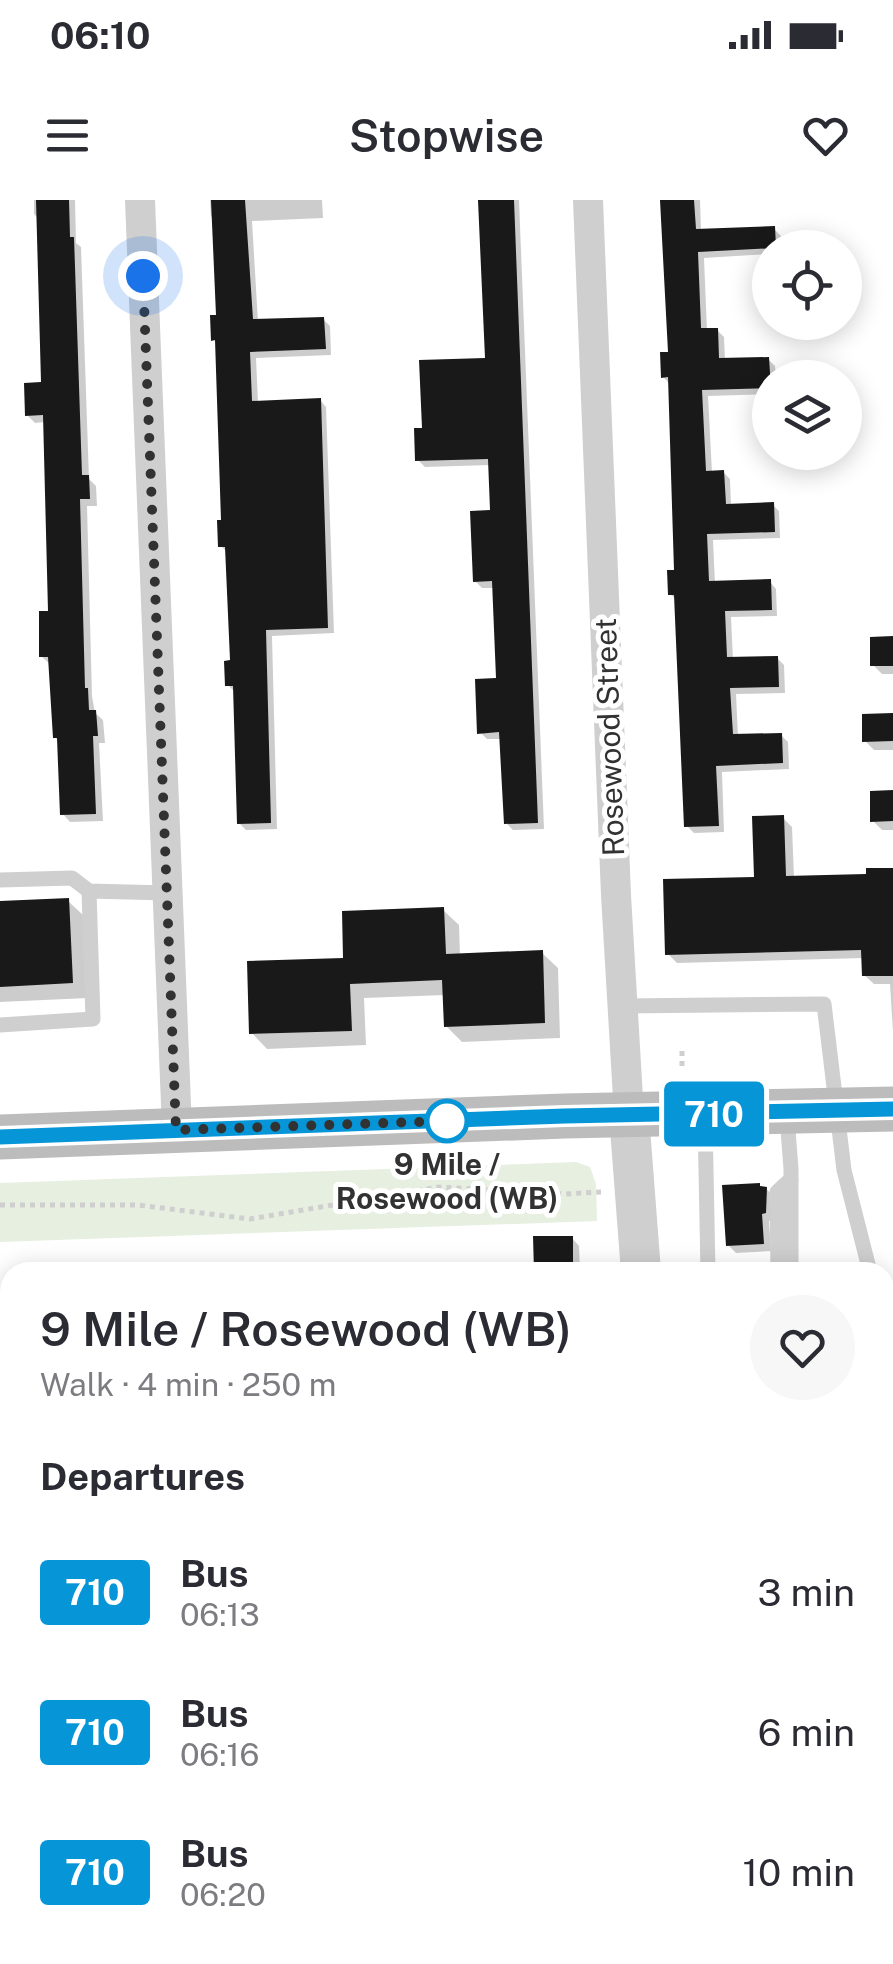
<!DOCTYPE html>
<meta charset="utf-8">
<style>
:root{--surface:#fff;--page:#f7f7f7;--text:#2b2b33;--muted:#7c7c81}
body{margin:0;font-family:"Public Sans",sans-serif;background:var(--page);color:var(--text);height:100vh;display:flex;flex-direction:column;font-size:38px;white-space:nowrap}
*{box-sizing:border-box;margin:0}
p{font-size:32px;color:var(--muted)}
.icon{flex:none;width:55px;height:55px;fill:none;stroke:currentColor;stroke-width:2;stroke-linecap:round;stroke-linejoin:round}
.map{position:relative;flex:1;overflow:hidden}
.details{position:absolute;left:0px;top:1062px;width:895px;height:702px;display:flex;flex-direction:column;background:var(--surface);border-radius:30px 30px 0 0;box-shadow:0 5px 25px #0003}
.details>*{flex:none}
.badge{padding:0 20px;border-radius:8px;font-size:35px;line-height:65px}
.tools{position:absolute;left:752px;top:30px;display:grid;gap:20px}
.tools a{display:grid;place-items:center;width:110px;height:110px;border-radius:50%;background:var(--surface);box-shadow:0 5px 25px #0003;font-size:50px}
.you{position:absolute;width:50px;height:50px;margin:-25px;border:8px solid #fff;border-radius:50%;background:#1a73e8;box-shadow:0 0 0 15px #1a73e833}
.map>.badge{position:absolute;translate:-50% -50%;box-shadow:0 0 0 5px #fff}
h2{padding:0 40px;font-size:38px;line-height:90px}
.round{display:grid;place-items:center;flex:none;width:105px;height:105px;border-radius:52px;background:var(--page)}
.head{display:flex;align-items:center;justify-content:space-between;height:170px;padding:0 40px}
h1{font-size:48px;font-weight:600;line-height:75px}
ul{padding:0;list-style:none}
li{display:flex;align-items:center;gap:30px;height:140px;padding:0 40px}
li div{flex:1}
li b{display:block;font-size:38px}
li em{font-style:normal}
li .badge{min-width:110px;font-weight:700;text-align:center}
.status{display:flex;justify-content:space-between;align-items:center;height:70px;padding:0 50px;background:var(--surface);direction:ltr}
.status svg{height:28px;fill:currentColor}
header{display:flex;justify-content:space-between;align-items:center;height:130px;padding:0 40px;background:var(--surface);font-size:45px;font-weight:600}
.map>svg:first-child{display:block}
</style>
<div class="status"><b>06:10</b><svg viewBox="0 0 49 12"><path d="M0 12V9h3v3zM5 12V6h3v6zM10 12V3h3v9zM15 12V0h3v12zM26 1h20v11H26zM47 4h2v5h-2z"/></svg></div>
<header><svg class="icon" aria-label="menu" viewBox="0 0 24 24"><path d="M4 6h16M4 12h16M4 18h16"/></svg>Stopwise<svg class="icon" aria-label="heart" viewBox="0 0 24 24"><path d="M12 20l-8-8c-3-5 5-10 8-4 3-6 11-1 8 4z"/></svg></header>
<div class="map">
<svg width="893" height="1764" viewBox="0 0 893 1764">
<rect width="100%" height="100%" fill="#fff"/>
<!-- green -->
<path fill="#e6efe0" d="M576 962 590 967 596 984 597 1021 0 1042V983Z"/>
<!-- shadow -->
<g fill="#0003">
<path d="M34 0H75L76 43 81 47 89 279 96 286 97 306H87L92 496 95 513 103 520 105 543H99L103 621 70 622 63 614 60 542 55 537 51 465 41 456 51 414 45 222 35 223 27 215 44 185 39 19 34 14Z"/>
<path d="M210 0H322L323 18 252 21 258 122 323 119 330 126 331 155 256 158 258 203 320 200 326 207 334 433 272 436 277 629 246 630 239 623 236 493 228 485 232 463 228 353 221 346 224 323 218 144 214 140 219 117 215 20 211 16Z"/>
<path d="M481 0H519L544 629 513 630 506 623 502 539H487L480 532 499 480 495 388H482L475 381 493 313 491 265 425 267 418 260 425 230 487 160Z"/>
<path d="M663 0H700L701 31 774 29 781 36 782 48H770V54L704 58 707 131 717 130 724 137 725 161 768 159 775 166 776 178H770V194L708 196 712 273 723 272 730 279 731 306 772 304 779 311 780 338 713 340 715 384 770 382 776 389 777 416 731 417 733 460 777 458 784 465 785 493 736 494 738 537 781 535 788 542 789 569 722 572 724 632 694 633 687 626 677 400 670 394 677 372 670 184 663 177 671 154Z"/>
<path d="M893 438V474H882L873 465Z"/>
<path d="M893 515V550H874L865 541Z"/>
<path d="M893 593V630H882L873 621Z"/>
<path d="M783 618 792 627 794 678 869 676 893 670V832L890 784H874L864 775V758L677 763 668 754 757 679Z"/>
<path d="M68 701 84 716 88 798 0 802V704Z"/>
<path d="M443 710 459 725 460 756 542 753 558 768 560 838 462 842 446 826 445 795 364 798 366 845 267 849 252 833 346 760Z"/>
<path d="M766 989 774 996 773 1020 769 1021 771 1051 736 1053 728 1045Z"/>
<path d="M572 1038 579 1046 580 1072H536V1039Z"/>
<path d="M10 1112V1162H0V1113Z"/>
<path d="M885 1243 893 1244V1284L885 1282Z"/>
<path d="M0 1294H10V1346L0 1347Z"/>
<path d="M885 1428H893V1469L885 1464Z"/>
<rect x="0" y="1475" width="10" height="49"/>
<rect x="885" y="1520" width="8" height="36"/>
<path d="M10 1653V1702L0 1703V1654Z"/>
<path d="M886 1682H893V1739L890 1736Z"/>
<path d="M390 1755 397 1764H363L386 1755Z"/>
<path d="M437 1755H484L486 1764H439Z"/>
<path d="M544 1755H599L573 1764H548Z"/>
</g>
<!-- building -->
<g fill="#191919">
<path d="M36 0H69L70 37H74L82 275H89L90 299H80L85 488H88L89 510H96L98 536H93L96 614 60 615 57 538H53L48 457H39V411H48L43 215 25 216 24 183 41 182Z"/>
<path d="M211 0H245L253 119 324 117 326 149 250 152 252 201 321 198 328 428 266 430 271 623 237 624 233 486H225L224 461 230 460 225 347H218L217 320H221L215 140 211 141 210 115H216Z"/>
<path d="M478 0H514L538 623 504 624 499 532 477 534 475 479 496 478 492 381 473 382 470 311 490 310 488 259 415 261 414 228H422L419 160 485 158Z"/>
<path d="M660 0H694L696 29 775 26 776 48 698 52 701 128H718L719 158 769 157 770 173V188L702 190 706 271 724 270 726 304 774 302 775 332 707 334 709 381 771 379 772 410 725 411 727 457 778 456 779 487 730 488 733 534 782 533 783 563 716 566 719 626 684 627 674 395H668L667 370H674L668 177 661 178 660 152H668Z"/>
<path d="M893 436V466H870V437Z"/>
<path d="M893 513V541L862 542V514Z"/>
<path d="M893 590V621L870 622V591Z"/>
<path d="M784 615 786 676 866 674V668H893V776H862L861 750 665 755 663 679 754 677 752 616Z"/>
<path d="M69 698 73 783 0 787V701Z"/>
<path d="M444 707 446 754 543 750 545 823 444 827 442 780 350 784 352 831 249 834 247 761 343 758 342 711Z"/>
<path d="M760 983V986L767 987 766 1013 762 1014 764 1044 726 1046 722 985Z"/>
<path d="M533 1036H573V1072H534Z"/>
</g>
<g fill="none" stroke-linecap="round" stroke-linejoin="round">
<!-- path -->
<g stroke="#cfcfcf" stroke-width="5" stroke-dasharray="5 5" stroke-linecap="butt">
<path d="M682 851V871"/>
<path d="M0 1005H138L250 1019 439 987 565 994 601 992"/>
</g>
<!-- service -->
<g stroke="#cfcfcf" stroke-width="15">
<path d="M0 680 72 678 89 691 167 693"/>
<path d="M622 806 824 804 844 970 870 1072"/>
<path d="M0 825 93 819 89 691"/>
<path d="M787 917 791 969V1072"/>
<path d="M705 918 708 1072"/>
<path d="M778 1072 777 992 791 979"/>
<path d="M885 1088H893"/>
</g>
<!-- minor -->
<g stroke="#cfcfcf" stroke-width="30">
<path d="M140 0 177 930"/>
<path d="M588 0 616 695 629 915"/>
<path d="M0 1222H10"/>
<path d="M885 1351H893"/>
<path d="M0 1579H10"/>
</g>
<!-- tertiary -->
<g stroke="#cfcfcf" stroke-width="40">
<path d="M629 915 641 1072"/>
<path d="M672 1755 673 1764"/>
</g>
<!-- secondary -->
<path stroke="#bcbcbc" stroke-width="45" d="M0 937 565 916 893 909"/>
</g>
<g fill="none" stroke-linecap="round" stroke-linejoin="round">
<!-- line casing -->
<g stroke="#fff" stroke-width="22">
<path id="line" d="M0 937 565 916 893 909"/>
</g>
<!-- line -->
<use href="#line" stroke="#0696d7" stroke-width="15"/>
<!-- walk -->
<path stroke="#323232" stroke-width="10" stroke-dasharray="0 18" d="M143 76 176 930 447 921"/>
</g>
<!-- markers -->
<circle fill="#fff" stroke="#0696d7" stroke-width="5" cx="447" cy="921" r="20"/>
<g text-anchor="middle" stroke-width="10" stroke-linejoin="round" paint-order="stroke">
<!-- street labels -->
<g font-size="30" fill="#323232" stroke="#fff">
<text transform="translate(610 537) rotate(-92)" y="10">Rosewood Street</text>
</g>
<!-- stop labels -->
<g font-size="30" font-weight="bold" fill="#323232" stroke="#fff">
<text x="447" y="975">9 Mile /<tspan x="447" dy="34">Rosewood (WB)</tspan></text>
</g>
</g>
</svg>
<div class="tools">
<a><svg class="icon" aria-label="locate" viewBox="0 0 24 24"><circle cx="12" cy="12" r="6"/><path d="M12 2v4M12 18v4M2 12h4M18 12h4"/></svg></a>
<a><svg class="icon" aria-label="layers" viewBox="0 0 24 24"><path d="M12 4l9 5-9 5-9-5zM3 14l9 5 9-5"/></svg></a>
</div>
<div class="you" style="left:143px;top:76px"></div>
<b class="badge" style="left:714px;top:914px;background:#0696d7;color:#fff">710</b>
<section class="details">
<div class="head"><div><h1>9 Mile / Rosewood (WB)</h1><p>Walk · 4 min · 250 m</p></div><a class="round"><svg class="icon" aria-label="heart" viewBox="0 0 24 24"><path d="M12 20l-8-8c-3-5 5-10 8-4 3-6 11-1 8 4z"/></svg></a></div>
<h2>Departures</h2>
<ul>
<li><span class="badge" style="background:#0696d7;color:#fff">710</span><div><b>Bus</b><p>06:13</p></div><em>3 min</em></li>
<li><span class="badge" style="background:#0696d7;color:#fff">710</span><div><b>Bus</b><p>06:16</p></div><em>6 min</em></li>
<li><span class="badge" style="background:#0696d7;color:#fff">710</span><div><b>Bus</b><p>06:20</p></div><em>10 min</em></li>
</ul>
</section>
</div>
